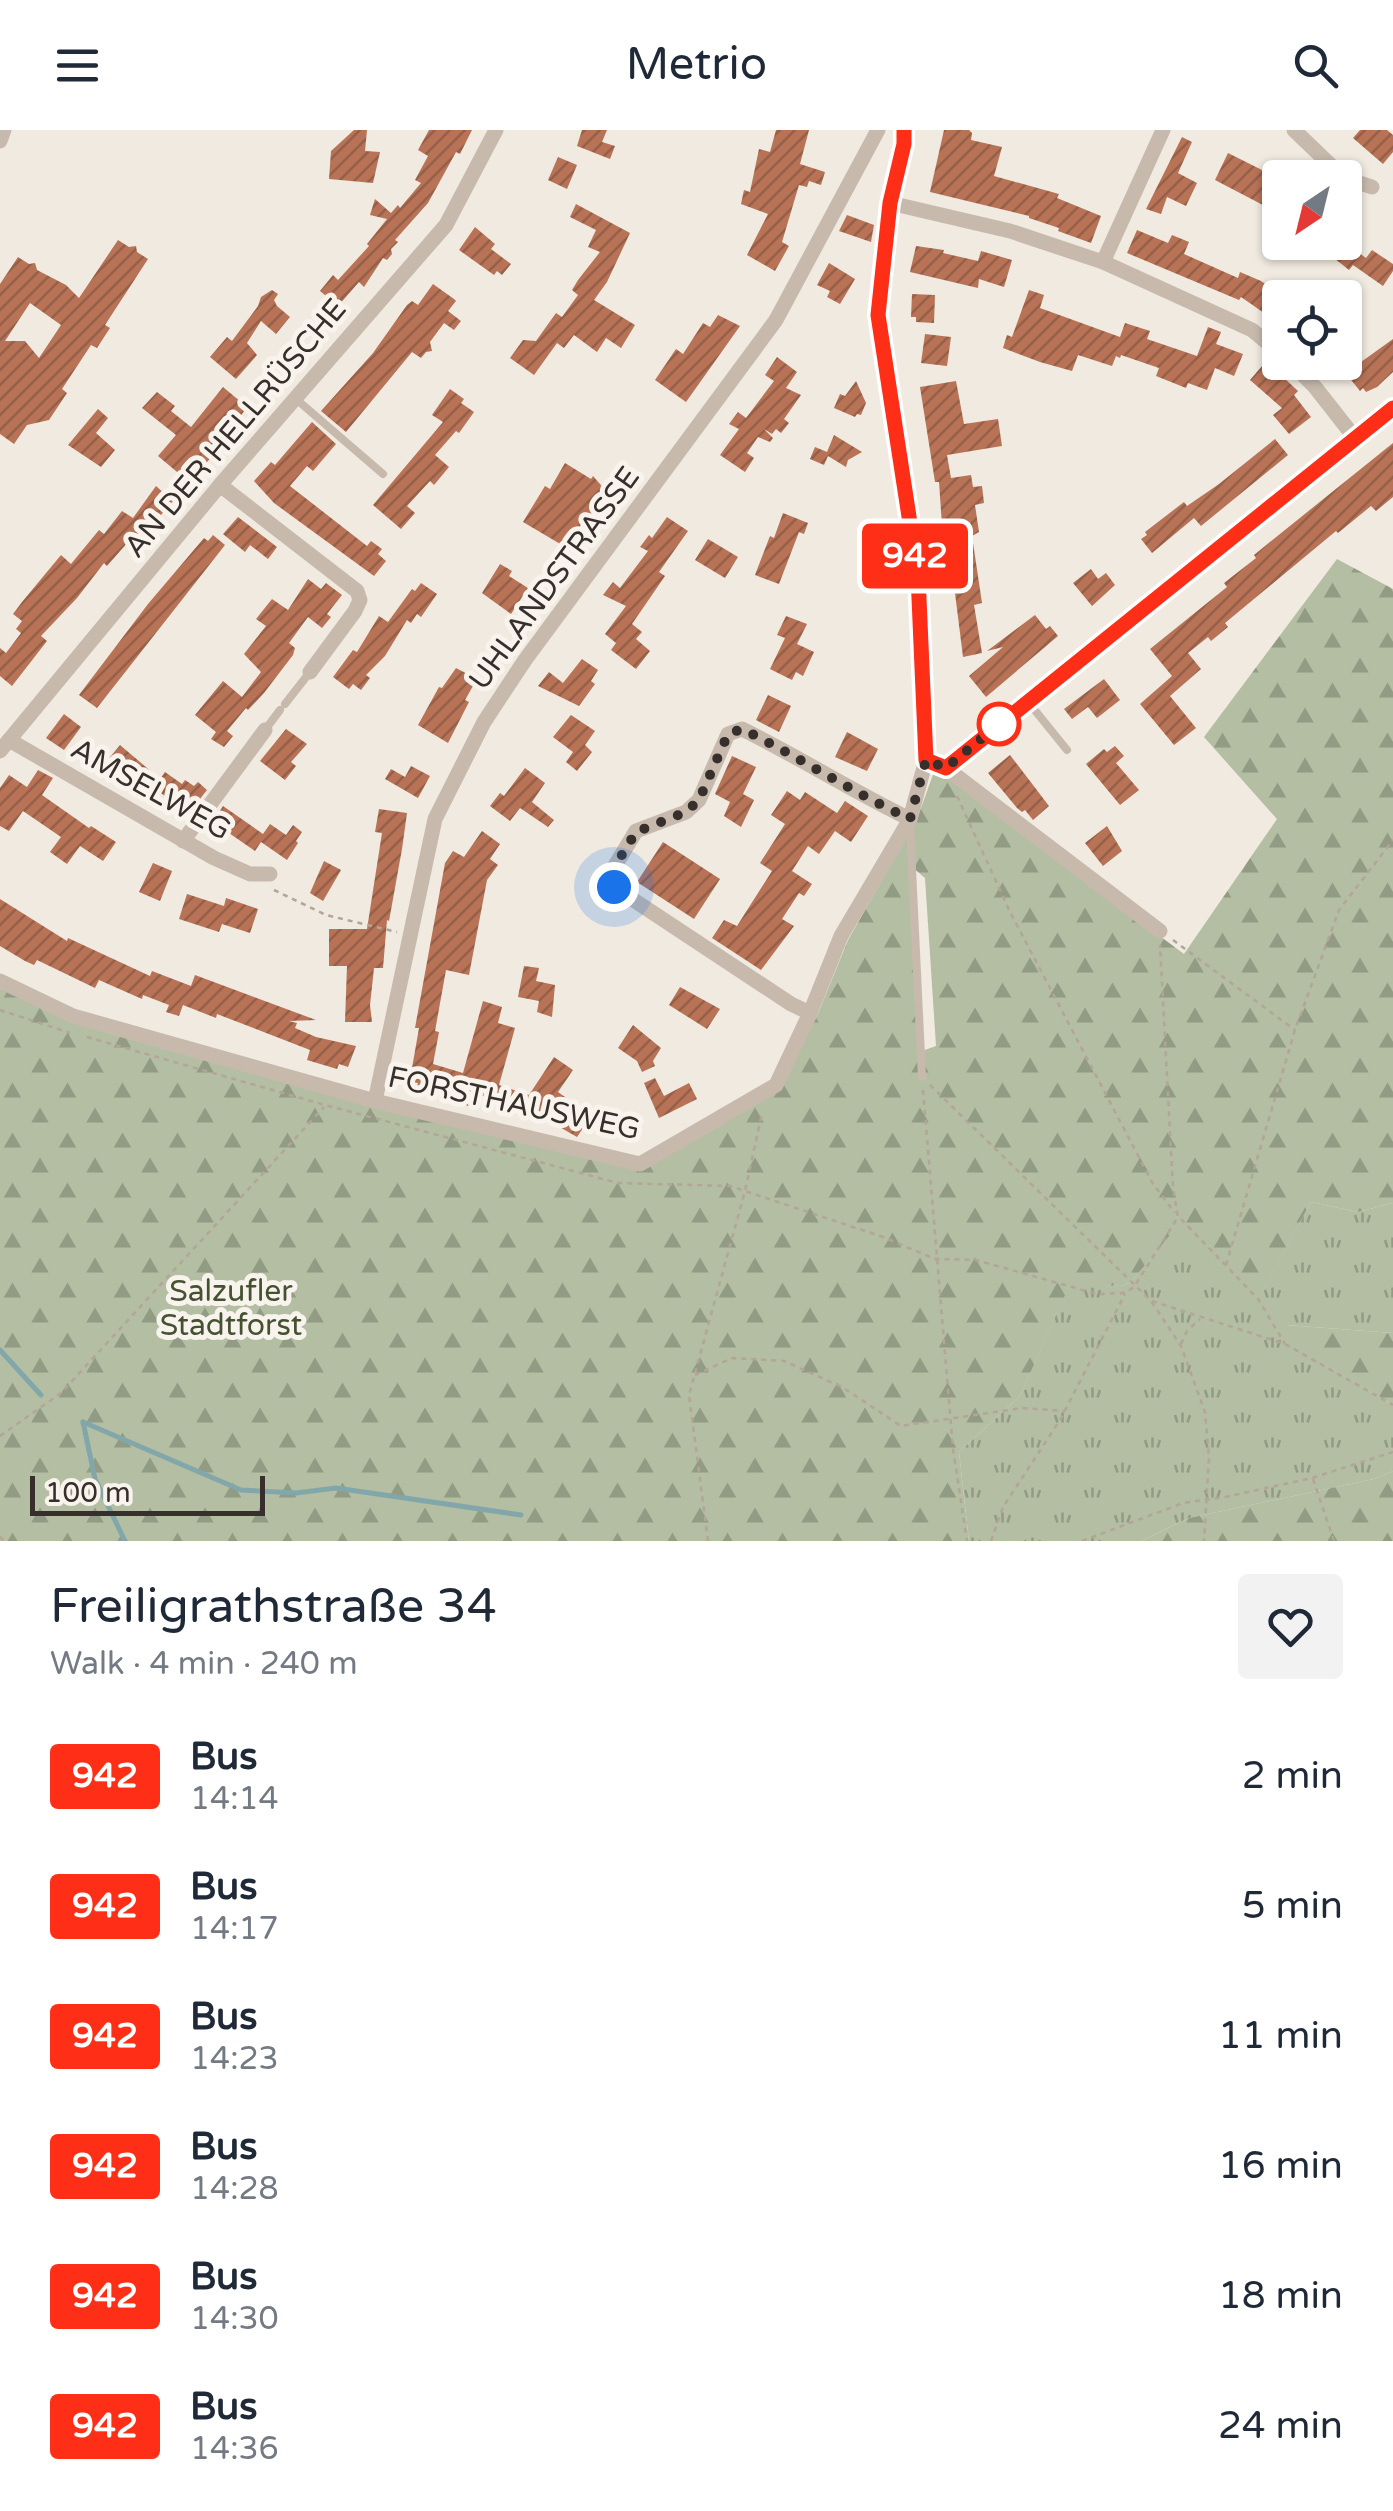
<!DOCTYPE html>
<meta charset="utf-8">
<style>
:root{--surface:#fff;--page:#f2f2f3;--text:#1f2937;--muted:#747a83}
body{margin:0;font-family:"Varela Round",sans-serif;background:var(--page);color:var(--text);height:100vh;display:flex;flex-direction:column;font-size:38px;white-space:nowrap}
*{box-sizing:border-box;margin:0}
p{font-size:32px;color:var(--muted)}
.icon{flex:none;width:55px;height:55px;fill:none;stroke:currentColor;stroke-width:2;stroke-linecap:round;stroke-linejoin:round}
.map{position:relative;height:1411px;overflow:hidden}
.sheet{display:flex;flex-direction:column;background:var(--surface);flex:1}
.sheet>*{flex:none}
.badge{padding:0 20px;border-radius:8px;font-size:35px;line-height:65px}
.needle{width:65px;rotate:215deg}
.buttons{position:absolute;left:1262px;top:30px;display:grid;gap:20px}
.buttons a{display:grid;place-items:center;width:100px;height:100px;border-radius:10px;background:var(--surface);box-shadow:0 2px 8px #0004;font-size:50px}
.scale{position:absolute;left:30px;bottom:25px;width:235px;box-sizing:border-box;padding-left:10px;border:5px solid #372f2b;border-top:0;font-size:28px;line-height:35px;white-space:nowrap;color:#372f2b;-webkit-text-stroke:8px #f8f3ec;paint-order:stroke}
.you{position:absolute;width:50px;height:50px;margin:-25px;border:8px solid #fff;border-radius:50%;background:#1a73e8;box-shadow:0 0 0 15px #1a73e833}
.map>.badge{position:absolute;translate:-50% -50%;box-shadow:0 0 0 5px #fff}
.round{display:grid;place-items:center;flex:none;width:105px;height:105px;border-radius:10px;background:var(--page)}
.headline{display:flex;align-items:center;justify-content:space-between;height:170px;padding:0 50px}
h1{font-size:48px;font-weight:600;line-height:75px}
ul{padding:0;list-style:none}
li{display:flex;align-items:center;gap:30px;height:130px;padding:0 50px}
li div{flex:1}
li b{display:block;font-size:38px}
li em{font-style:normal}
li .badge{min-width:110px;font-weight:700;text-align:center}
header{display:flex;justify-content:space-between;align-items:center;height:130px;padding:0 50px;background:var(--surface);font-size:45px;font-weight:600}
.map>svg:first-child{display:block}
</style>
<header><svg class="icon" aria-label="menu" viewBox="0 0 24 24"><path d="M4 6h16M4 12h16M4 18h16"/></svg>Metrio<svg class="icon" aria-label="search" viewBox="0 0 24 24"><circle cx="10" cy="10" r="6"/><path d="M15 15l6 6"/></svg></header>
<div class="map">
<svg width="1393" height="1411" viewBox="0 0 1393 1411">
<defs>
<pattern id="grass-tufts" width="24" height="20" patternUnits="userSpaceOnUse" patternTransform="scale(2.5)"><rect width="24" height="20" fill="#b3bea2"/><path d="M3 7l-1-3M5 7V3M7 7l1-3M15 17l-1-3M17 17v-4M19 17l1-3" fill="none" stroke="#929b84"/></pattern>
<pattern id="forest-firs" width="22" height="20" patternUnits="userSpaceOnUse" patternTransform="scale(2.5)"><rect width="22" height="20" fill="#b3bea2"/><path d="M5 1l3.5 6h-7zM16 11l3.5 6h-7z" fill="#929b84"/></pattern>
<pattern id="building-hatch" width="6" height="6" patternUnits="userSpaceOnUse" patternTransform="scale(2.5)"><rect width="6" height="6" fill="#b87357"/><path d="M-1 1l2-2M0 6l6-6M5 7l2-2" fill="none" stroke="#965f48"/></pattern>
</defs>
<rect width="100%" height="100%" fill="#f0eae0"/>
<!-- grass -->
<path fill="url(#grass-tufts)" d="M1311 1072 1358 1082 1393 1073V1203L1286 1195 1287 1211 1393 1275V1341L1374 1349 1189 1388 1141 1411H969L959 1322 1020 1266 1070 1153 1121 1156 1131 1152 1179 1093 1258 1168Z"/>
<!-- forest -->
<g fill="url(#forest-firs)" fill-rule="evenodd">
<path d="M1337 429 1393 459V1073L1358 1082 1311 1072 1258 1169 1179 1094 1131 1152 1121 1156 1070 1154 1020 1266 959 1322 969 1411H0V859L640 1039 778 960 817 886 848 810 917 689 935 639 1184 824 1277 689 1204 607ZM911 736 925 748 936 916 922 921Z"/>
<path d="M1286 1195 1393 1203V1275L1286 1211Z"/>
<path d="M1393 1341V1411H1141L1189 1388 1374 1349Z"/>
</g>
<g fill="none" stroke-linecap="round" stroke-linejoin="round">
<!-- stream -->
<g stroke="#82a7aa" stroke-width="5">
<path d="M0 1220 41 1265"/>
<path d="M83 1292 241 1360 296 1363 336 1358 521 1385"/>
<path d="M83 1292 95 1349 125 1411"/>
</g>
</g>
<!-- building -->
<g fill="url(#building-hatch)" fill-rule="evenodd">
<path d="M354 0H367L365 21 380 22 373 53 329 49 331 21Z"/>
<path d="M429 0H472L460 24 456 22 428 73 395 110 398 112 391 119 392 124 387 130 383 128 364 157 359 152 338 176 320 161 333 145 338 150 369 116 367 114 387 89 370 85 375 69 391 83 398 75 400 78 421 53 415 50 428 26 418 20Z"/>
<path d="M582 0H607L602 12 615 16 610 29 577 16Z"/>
<path d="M776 0H809L800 34 825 42 821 55 809 51 807 57 799 55 782 112 789 116 775 141 747 125 768 84 741 74 744 60 750 62 759 19 770 22Z"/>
<path d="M944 0H969L972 3 971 10 1002 17 994 46 1059 64 1057 68 1101 86 1091 113 1058 101 1059 98 1029 88V86L930 62Z"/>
<path d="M1360 0H1387L1393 5V22L1383 34 1353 8Z"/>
<path d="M1182 7 1192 12 1178 43 1197 53 1186 76 1167 67 1161 84 1146 79Z"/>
<path d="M1228 23 1280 49V84L1215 50Z"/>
<path d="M558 27 577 35 567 59 548 50Z"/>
<path d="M576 74 630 103 607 152 594 170 635 195 621 218 606 208 597 222 574 205 564 218 557 213 534 245 510 228 523 210 536 211 556 183 562 187 578 165 572 160 578 150 600 122 588 117 596 100 570 87Z"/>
<path d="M847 85 874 95 871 112 839 101Z"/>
<path d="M475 97 495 114 491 119 511 134 502 145 497 141 494 145 459 120Z"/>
<path d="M1137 100 1168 113 1172 105 1189 112 1184 124 1238 148 1240 142 1261 151 1280 164V194L1241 167 1239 170 1127 123Z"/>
<path d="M118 110 129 117 136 116 137 122 148 129 105 195 110 198 97 218 91 215 62 259 67 263 49 290 27 295 14 314 0 304V154L18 127 29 134 35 133 37 140 66 155 79 168ZM30 173 61 195 39 228 25 211H5Z"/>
<path d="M1324 112H1344L1366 128 1372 120 1393 134V141L1383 156 1353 135 1349 140 1339 132 1332 127 1336 121Z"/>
<path d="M916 116 944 120 943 123 978 131 981 121 1012 130 1004 157 979 149 978 158 910 142Z"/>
<path d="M829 133 855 149 840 174 827 167 830 161 817 155Z"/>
<path d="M433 154 454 169 456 171 448 181 461 191 454 200 444 193 430 212 432 221 426 222 421 228 412 222 346 302 321 281 373 223 407 175 412 171 418 175Z"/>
<path d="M272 160 278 164 274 170 277 176 290 187 276 204 261 191 247 213 257 225 236 249 210 227 227 207 232 211 258 176 261 167Z"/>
<path d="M1029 160 1044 165 1040 178 1120 207 1125 193 1150 201 1147 209 1197 226 1208 197 1221 202 1216 214 1243 224 1234 246 1215 238 1207 260 1188 253 1186 258 1156 246 1159 238 1121 225 1120 228 1116 226 1112 236 1078 225 1072 241 1040 232 1003 218 1007 205 1012 207Z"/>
<path d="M912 164 935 165 934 193 916 192V187H911Z"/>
<path d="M718 185 740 196 686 272 655 250 676 219 683 224 703 193 710 197Z"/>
<path d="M925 204 951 207 947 236 921 233Z"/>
<path d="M1393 209V242L1377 257 1366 262 1363 258 1360 261 1344 241 1335 249 1321 232H1361Z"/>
<path d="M777 227 797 242 786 258 801 265 784 289 789 293 781 303 776 299 772 304 764 299 773 308 770 312 758 307 747 323 754 328 745 342 720 325 739 299 729 294 738 282 746 288 774 251 765 245Z"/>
<path d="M1262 236 1279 250 1282 246 1298 261 1294 265 1311 287 1289 304 1273 285 1282 278 1250 250Z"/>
<path d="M856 251 866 273 861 285 857 284 855 287 834 278 840 264 845 266Z"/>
<path d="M956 251 964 294 998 289 1002 316 947 325 951 348 971 345 973 357 982 356 984 373 975 375 979 402 972 406 982 473 974 475 982 523 963 527 954 455 951 456 949 444 952 443 942 395 939 352H935L920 257Z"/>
<path d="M223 257 247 277 230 301 234 304 202 337 204 344 197 343 189 352 158 326 176 305 142 278 157 262 175 276 171 281 191 297Z"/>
<path d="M450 259 464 269 461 273 474 282 459 303 456 301 435 325 449 337 434 355 430 351 407 376 415 383 401 399 373 375 443 292 432 285Z"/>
<path d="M98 279 108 288 96 303 115 320 101 337 68 315Z"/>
<path d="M312 292 336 314 313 341 307 336 290 356 367 416 371 411 382 419 378 424 386 431 374 446 274 373 254 351 271 332 275 335Z"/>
<path d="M834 305 862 322 848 330 846 337 828 326 824 335 810 329 815 317 827 322Z"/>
<path d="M1275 309 1288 325 1201 396 1194 388 1152 423 1141 409 1147 405 1145 402 1184 372 1187 376 1219 354Z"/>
<path d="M1393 313V367L1376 381 1371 376 1338 403 1336 401 1225 493 1228 497 1211 511 1208 507 1188 523 1201 539 1170 566 1196 598 1174 615 1140 574 1172 546 1150 519 1227 457 1224 453 1256 428 1254 425 1265 416Z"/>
<path d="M565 333 591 349 593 346 607 362 593 384 585 388 567 418 523 392 545 356 550 359Z"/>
<path d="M156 356 173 371 161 385 157 382 131 415 128 412 107 436 104 433 77 468 41 506 47 511 12 556 0 546V518L6 523 21 503 16 499 22 491 13 484 22 472 61 425 71 434 99 400 104 404 122 381 133 388Z"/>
<path d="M783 383 808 393 804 404 799 402 779 454 755 445 770 406 774 408Z"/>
<path d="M238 387 277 417 268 429 250 415 245 422 223 404Z"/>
<path d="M667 387 688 401 659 442 665 446 632 494 642 502 636 509 650 521 636 539 611 520 616 513 605 504 626 476 603 465 613 452 620 458 648 421 640 417 649 405 652 408Z"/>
<path d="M213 405 225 415 97 578 79 565 148 474 204 408 208 411Z"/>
<path d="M708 409 738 427 725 448 695 430Z"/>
<path d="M500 434 512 441 509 446 528 458 511 484 482 463Z"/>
<path d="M1091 439 1098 449 1106 443 1115 455 1092 476 1073 453Z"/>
<path d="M308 449 321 459 326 453 342 465 327 484 331 487 322 498 308 487 289 513 295 518 293 525 264 563 248 580 246 578 227 601 233 606 224 617 211 609 216 602 195 585 223 551 242 567 261 542 244 524 266 496 256 489 272 469 288 480Z"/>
<path d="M421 453 437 464 421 487 417 484 411 493 407 490 385 526 366 545 370 548 361 560 353 554 349 559 333 547 353 520 357 522 379 486 388 492 412 459 415 461Z"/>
<path d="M1035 485 1046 499 1050 496 1058 506 986 567 969 546 1003 517 987 521Z"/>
<path d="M786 486 807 494 797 514 814 522 803 546 796 542 792 550 770 539 785 508 777 505Z"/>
<path d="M582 529 598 540 591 551 595 554 579 576 538 556 549 542 563 553Z"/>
<path d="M456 538 477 549 465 570 469 572 448 613 418 595 439 557 442 558Z"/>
<path d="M1104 549 1120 570 1097 588 1088 577 1072 589 1064 579Z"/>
<path d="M768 565 791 576 779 602 756 590Z"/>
<path d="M64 584 81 597 64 620 46 608Z"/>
<path d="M571 585 595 601 585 615 592 622 577 641 566 632 573 622 553 607Z"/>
<path d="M286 599 307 614 291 632 296 636 285 650 260 631Z"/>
<path d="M847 602 878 619 867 641 835 627Z"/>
<path d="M120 615 160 649 165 642 182 654 185 650 194 656 198 652 207 660 195 675 186 668 179 676 141 649 137 654 107 631Z"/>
<path d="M1115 616 1124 626 1116 633 1139 660 1120 675 1086 634 1104 619 1107 622Z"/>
<path d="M1010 625 1049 676 1033 690 1025 680 1022 682 1017 678 988 643Z"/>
<path d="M732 626 756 637 743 664 754 670 741 697 724 686 730 672 715 664Z"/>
<path d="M411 636 430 646 418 668 385 649 391 639 405 647Z"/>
<path d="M525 638 545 653 532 672 554 690 548 697 520 678 510 691 490 676 500 663 504 666Z"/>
<path d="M38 640 53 648 42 665 89 698 91 696 116 712 103 731 80 716 67 734 50 722 61 707 23 681 9 701 0 696V658L9 645 27 657Z"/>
<path d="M787 661 800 670 805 662 837 683 845 671 868 686 851 712 835 701 819 724 808 716 792 741 812 754 804 766 799 763 782 789 794 796 761 840 712 808 724 790 737 796 772 741 760 733 785 694 771 685Z"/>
<path d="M223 676 263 704 270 694 286 705 293 695 302 702 296 711 298 713 287 730 261 712 255 721 213 692Z"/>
<path d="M379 679 407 683 402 719 389 791 387 790 383 838H374L370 875 372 892H345L347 836H329V799H367L382 703 375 702Z"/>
<path d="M1107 696 1122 721 1103 736 1085 713Z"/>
<path d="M482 701 500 714 490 729 498 735 487 750 469 845 446 840 435 901 439 902 433 934 463 943 483 871 502 877 498 893 515 898 499 955 529 965 554 927 573 940 558 962 583 980 574 993 583 998 577 1007 506 966 503 972 479 965 475 978 462 974 466 959 433 948 429 963 416 959 418 953 405 951 407 937 412 938 419 898H415L445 733 453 721 464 727Z"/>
<path d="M663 712 720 749 694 789 637 752Z"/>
<path d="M324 731 341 740 323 771 310 763Z"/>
<path d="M153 733 172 741 160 771 139 762Z"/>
<path d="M187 764 224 776 226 768 258 779 250 803 222 794 219 802 179 789Z"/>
<path d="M0 769 67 811 68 808 150 846 152 841 191 856 195 845 316 890 289 891 297 893 295 898 316 907 356 916 348 937 339 934 337 939 307 930 310 920 217 884 216 888 183 875 179 886 166 882 169 875 143 865 142 869 99 850 95 858 37 830 34 835 25 831 0 816Z"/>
<path d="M524 836 539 838 536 851 555 855 552 887 537 882 539 871 518 867Z"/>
<path d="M680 857 720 879 707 899 669 875Z"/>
<path d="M633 895 661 918 653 931 655 936 642 942 637 931 618 918Z"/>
<path d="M655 948 664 966 689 953 697 969 659 988 644 953Z"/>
</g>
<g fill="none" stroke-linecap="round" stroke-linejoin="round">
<!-- path -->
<g stroke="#b3a598" stroke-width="2.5" stroke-dasharray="5 5" stroke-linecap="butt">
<path d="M957 666 1010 782 1153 1054 1175 1083"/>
<path d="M274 760 326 785 397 802"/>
<path d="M1173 810 1295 900"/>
<path d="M0 880 70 903"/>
<path d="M87 907 325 975 618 1053 730 1056 883 1107 935 1129 976 1130 1097 1164 1125 1163 1134 1157 1178 1087 1173 1058 1160 815"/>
<path d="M930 955 1151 1171 1181 1216 1205 1282 1209 1327 1204 1411"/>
<path d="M923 960 953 1319 967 1411"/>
<path d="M1181 1089 1258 1169 1285 1214"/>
<path d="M1226 1135 1295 900 1339 780 1393 710"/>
<path d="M1152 1171 1285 1214 1393 1275"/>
<path d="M1181 1214 1187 1201 1200 1189"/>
<path d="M695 1245 732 1228 784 1231 842 1257 901 1296 1022 1278 1065 1281"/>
<path d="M0 1306 61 1263 324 977"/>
<path d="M1313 1349 1334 1411"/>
<path d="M0 1407 4 1411"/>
<path d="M708 1411 689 1265 745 1061 762 983"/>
<path d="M991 1411 1003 1377 1060 1290 1125 1164"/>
<path d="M1082 1411 1183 1373 1225 1367 1312 1348 1393 1322"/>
</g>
<!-- service -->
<g stroke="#c7baad" stroke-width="8">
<path d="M296 269 383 344"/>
<path d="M1029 573 1067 620"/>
<path d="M285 574 310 542"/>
<path d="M265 600 280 580"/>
<path d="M910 697 922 947"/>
</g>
<!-- minor -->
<g stroke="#c7baad" stroke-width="15">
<path d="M1294 0 1344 48"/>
<path d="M0 11 4 0"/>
<path d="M1345 48 1372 57"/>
<path d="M890 73 1010 101 1103 132 1252 200 1280 223"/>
<path d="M1103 132 1163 0"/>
<path d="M1290 232 1315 257 1355 308"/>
<path d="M220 355 357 461 360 470 355 481 310 542"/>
<path d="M9 610 214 728 250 744H270"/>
<path d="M0 621 220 355 446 95 496 0"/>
<path d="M926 630 946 638 1393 278"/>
<path d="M946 638 1160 801"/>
<path d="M183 711 265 600"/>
<path d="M0 851 73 886 375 971 640 1034 776 955 810 883 841 806 910 689 926 630 918 445 878 185 890 73 904 14V0"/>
<path d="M810 883 791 874 614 757 610 744 636 701 686 682 699 670 728 604 742 599C799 627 852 661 910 689"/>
<path d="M375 971 435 689 484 592 525 530 776 190 878 0"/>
</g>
</g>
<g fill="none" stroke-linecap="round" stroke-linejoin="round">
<!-- line casing -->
<g stroke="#fff" stroke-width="22">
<path id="line" d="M904 0V14L890 73 878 185 918 445 926 630 946 638 1393 278"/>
</g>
<!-- line -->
<use href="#line" stroke="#ff2e17" stroke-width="15"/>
<!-- walk -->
<path stroke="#372f2b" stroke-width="10" stroke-dasharray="0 18" d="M614 757 610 744 636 702 686 682 699 670 728 604 742 599C799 627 852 662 910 689L926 630 946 638 999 594"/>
</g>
<!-- markers -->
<circle fill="#fff" stroke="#ff2e17" stroke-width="5" cx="999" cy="594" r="20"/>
<g text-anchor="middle" stroke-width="10" stroke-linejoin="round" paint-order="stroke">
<!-- street labels -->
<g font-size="30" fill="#372f2b" stroke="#f8f3ec">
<text transform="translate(235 298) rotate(-50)" y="10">AN DER HELLRÜSCHE</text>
<text transform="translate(554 448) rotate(-54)" y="10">UHLANDSTRASSE</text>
<text transform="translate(151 659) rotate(29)" y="10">AMSELWEG</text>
<text transform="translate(514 973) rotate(12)" y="10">FORSTHAUSWEG</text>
</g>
<!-- park labels -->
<g font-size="30" fill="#455232" stroke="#f8f3ec">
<text x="231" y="1171">Salzufler<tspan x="231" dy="34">Stadtforst</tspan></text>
</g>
</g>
</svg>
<div class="buttons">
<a><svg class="needle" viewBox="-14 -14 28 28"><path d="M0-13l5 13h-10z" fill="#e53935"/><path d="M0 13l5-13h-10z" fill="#747a83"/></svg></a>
<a><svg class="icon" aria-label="locate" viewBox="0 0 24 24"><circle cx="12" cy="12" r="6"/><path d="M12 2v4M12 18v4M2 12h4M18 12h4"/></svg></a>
</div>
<div class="scale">100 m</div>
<div class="you" style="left:614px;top:757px"></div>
<b class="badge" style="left:915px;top:426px;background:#ff2e17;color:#fff">942</b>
</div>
<section class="sheet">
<div class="headline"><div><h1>Freiligrathstraße 34</h1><p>Walk · 4 min · 240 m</p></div><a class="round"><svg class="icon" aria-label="heart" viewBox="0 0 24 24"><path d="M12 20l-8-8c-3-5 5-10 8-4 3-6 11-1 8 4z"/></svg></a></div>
<ul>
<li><span class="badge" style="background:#ff2e17;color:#fff">942</span><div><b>Bus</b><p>14:14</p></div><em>2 min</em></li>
<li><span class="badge" style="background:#ff2e17;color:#fff">942</span><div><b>Bus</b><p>14:17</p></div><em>5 min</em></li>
<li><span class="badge" style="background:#ff2e17;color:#fff">942</span><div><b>Bus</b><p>14:23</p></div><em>11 min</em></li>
<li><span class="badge" style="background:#ff2e17;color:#fff">942</span><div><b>Bus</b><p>14:28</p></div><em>16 min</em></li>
<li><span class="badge" style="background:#ff2e17;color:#fff">942</span><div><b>Bus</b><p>14:30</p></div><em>18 min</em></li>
<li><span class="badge" style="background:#ff2e17;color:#fff">942</span><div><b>Bus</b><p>14:36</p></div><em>24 min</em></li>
</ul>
</section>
